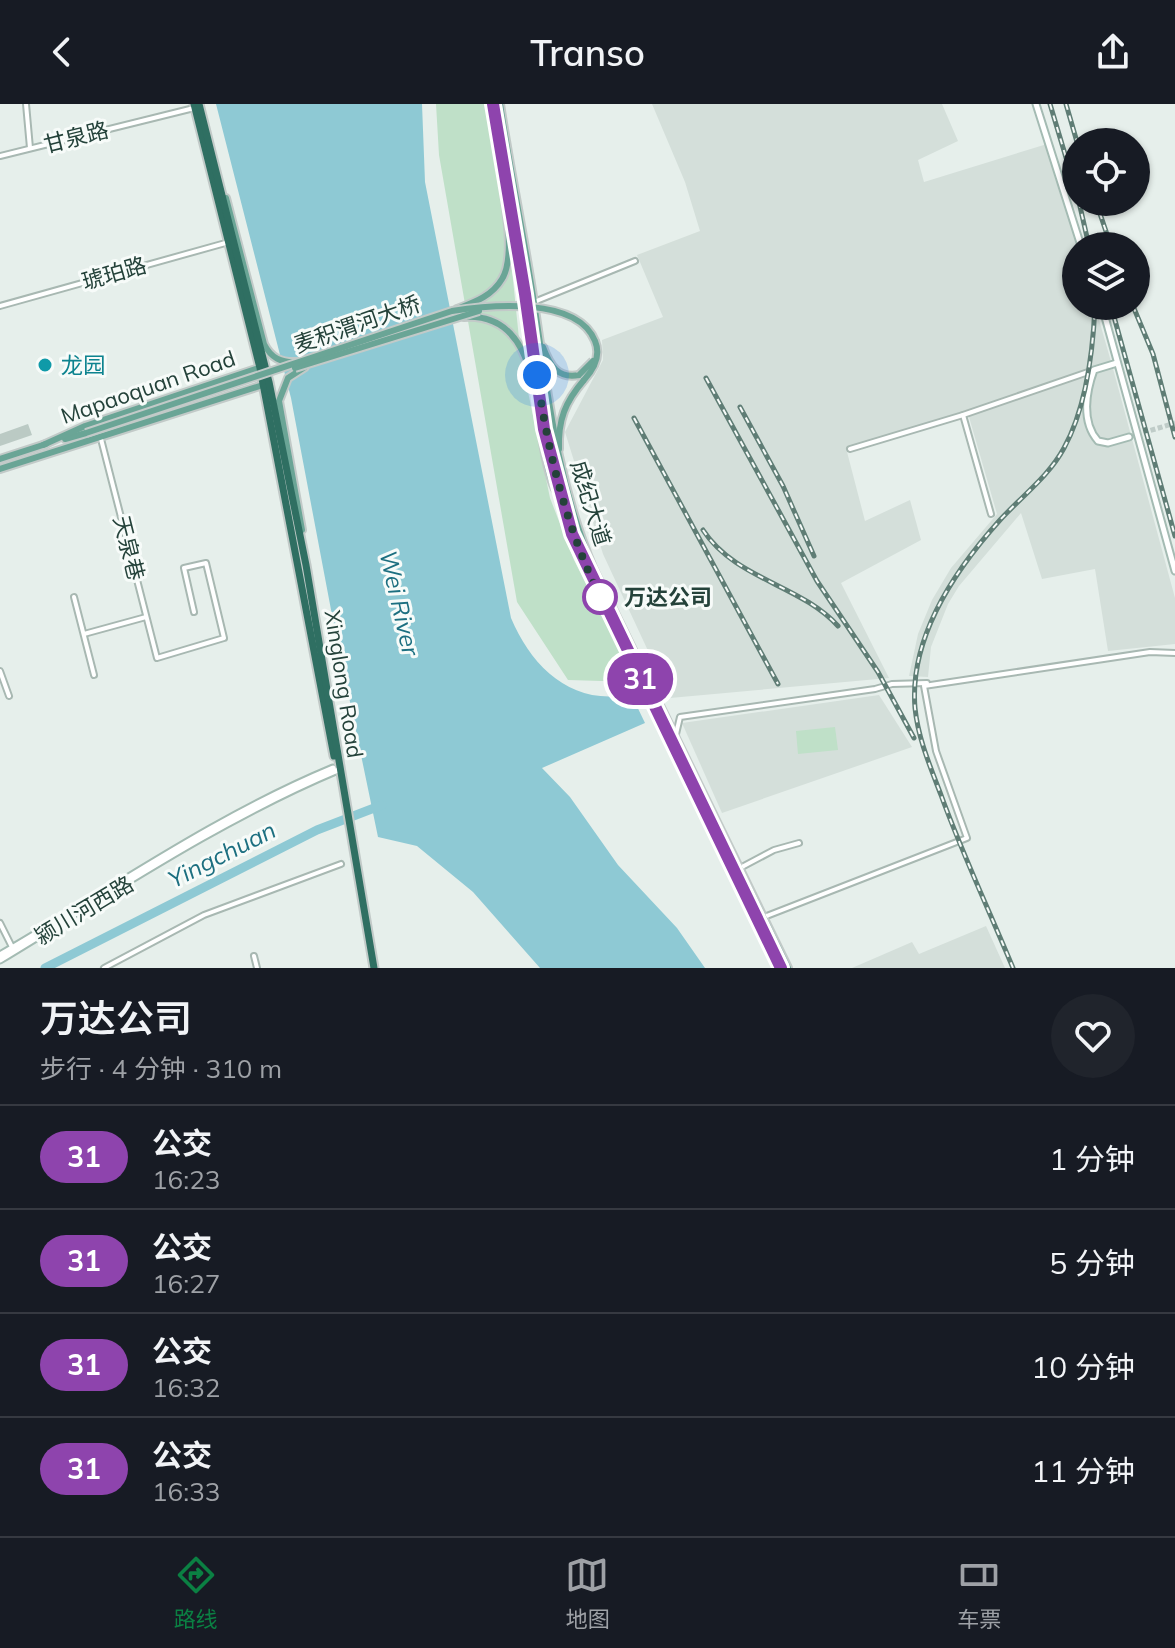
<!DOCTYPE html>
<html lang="zh">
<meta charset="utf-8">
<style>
:root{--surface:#171b24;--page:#20242c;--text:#f1f3f6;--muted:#9ea1a6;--line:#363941;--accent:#0b8043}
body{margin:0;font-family:Mulish,"Noto Sans SC",sans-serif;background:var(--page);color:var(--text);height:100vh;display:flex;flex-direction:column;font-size:30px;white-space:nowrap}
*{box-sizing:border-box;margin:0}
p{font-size:26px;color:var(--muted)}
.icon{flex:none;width:44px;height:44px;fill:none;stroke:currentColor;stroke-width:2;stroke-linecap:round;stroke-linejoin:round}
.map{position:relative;height:864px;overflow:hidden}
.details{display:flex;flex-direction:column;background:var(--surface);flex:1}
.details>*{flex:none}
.badge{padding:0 16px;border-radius:26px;font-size:28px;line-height:52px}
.tools{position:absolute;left:1062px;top:24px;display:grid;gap:16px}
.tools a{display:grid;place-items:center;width:88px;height:88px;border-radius:50%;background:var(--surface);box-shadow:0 2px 6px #0004;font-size:40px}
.you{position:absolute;width:40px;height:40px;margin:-20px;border:6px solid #fff;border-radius:50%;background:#1a73e8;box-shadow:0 0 0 12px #1a73e833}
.map>.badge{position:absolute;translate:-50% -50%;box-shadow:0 0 0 4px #fff}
.round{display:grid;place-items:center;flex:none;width:84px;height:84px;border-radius:42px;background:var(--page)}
.overview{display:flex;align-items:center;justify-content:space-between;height:136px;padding:0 40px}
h1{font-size:38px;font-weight:600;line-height:60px}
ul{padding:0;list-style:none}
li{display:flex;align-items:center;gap:24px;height:104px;padding:0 40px;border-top:2px solid var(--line)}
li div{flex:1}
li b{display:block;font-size:30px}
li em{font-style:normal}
li .badge{min-width:88px;font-weight:700;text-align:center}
header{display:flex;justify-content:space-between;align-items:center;height:104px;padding:0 40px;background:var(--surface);font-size:36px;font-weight:600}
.tab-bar{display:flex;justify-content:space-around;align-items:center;height:112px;border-top:2px solid var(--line);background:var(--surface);font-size:22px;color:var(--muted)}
.tab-bar a{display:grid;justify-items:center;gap:4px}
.tab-bar .selected{color:var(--accent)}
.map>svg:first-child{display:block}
</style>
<header><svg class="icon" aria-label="back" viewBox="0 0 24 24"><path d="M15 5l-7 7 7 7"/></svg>Transo<svg class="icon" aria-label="share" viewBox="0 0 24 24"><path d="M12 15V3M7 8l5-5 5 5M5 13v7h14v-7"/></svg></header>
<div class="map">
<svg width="1175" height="864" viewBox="0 0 1175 864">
<rect width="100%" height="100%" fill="#e6efeb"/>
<!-- built -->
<g fill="#d4dfda">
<path d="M652 0H942L958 37 918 56 924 78 1047 40 1077 142 1076 202H1095L1112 261 1175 494V540L1108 547 1095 465 1042 475 1021 409 959 482 948 500 931 543 928 573 909 572 918 530 932 496 951 464 997 410 967 306 846 344 865 417 910 396 921 436 841 479 889 574 670 594 603 450 565 328 603 256 602 236 663 213 637 151 700 127 685 78Z"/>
<path d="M879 591 912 643 722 709 682 619Z"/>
<path d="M986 822 1005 864H852L912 838 919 850Z"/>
</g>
<!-- green -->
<g fill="#bfe0c8">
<path d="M436 0H495L521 254 550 394 574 456 635 578 568 576 517 498 439 51Z"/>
<path d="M835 623 838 646 798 650 796 627Z"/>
</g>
<!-- water -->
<path fill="#8ec9d4" d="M216 0H422L425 78 511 514C532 564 573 603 631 590L645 619 542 664 570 693 618 761 677 824 705 864H540L473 788 417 742 378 733 332 511 291 294Z"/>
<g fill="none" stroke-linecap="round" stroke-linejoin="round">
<!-- river -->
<path stroke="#8ec9d4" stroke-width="9" d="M45 864 317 726 382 701"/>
</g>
<!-- building -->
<path fill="#bbcac4" d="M28 320 32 331 0 342V330Z"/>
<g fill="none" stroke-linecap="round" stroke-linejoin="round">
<!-- secondary-tunnel -->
<path stroke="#bfccc8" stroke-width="5" stroke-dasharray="5 2.5" stroke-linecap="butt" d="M1129 333 1175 319"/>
<!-- street casing -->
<g stroke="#a8b8b2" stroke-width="8">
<g id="street">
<path d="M26 0 30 44"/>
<path d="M0 52 194 4"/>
<path d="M534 198 635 157"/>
<path d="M0 202 229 138"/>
<path d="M963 311 991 410"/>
<path d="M101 335 157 554 224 534 206 459 184 464 194 508"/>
<path d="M850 345 963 311 1094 266"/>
<path d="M74 493 94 571"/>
<path d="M84 530 146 513"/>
<path d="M0 567 9 592"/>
<path d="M676 630 680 613 875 585 892 580 927 579"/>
<path d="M740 764 774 746 799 739"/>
<path d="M764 813 967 734 936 647 924 582 1150 548 1175 549"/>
<path d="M0 819 13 845"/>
<path d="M254 852 257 864"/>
<path d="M104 864 204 811 341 760"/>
</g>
</g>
<!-- secondary casing -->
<g stroke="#a4bbb3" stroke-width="9">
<g id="secondary">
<path d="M1036 0 1081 142"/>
<path d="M1102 202 1175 467"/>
<path d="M1117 259 1094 266C1086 288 1081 318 1098 337L1108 339 1129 333"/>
<path d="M0 851C110 787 215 713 333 664"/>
<path d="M0 856C111 789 219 716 338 666"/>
</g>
</g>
<!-- primary casing -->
<g stroke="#c2cac8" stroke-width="10">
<g id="primary">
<path d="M493 0 525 190 544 325 572 430 781 864"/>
<path d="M500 0C510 66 524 132 534 199 548 291 557 379 594 466L788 864"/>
<path d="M226 94 264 240C271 254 281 259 297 258"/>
<path d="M457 205C475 198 492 192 502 175 520 146 497 64 496 28"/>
<path d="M464 213C550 208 530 330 555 385"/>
<path d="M543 243C550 262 558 275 579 271"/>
<path d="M65 335 86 329"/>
<path d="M43 341 85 322 262 263"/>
<path d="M559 345C558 316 565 298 584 276"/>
<path d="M0 355 46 340"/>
<path d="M0 365 266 280"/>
<path d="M302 426 279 297 288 274 305 263"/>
</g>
</g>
<!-- highway casing -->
<g stroke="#c2cac8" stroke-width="11">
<g id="highway">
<path d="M194 0 260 264 334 652"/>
<path d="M199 0 269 278 306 461 374 864"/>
</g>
</g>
<!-- street -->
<use href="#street" stroke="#fff" stroke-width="4"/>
<!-- secondary -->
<use href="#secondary" stroke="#fff" stroke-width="5"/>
<!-- primary -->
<use href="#primary" stroke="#6aa596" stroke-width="6"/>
<!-- highway -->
<use href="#highway" stroke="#2f6f62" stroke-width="7"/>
<!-- rail casing -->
<g stroke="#5f7d75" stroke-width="5">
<g id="rail">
<path d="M1050 0 1076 87"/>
<path d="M1066 0 1077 38"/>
<path d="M1079 98 1089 142"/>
<path d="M1096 98 1111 142"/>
<path d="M1111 202 1175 432"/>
<path d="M1133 202 1153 250 1175 333"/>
<path d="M706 274 817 477 878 568 914 634"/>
<path d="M740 303 783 382 814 452"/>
<path d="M634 314 778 580"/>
<path d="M703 426C735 475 801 481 838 522"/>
<path d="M1013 864C989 806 962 749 941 691 930 662 918 634 915 604 909 533 955 466 1000 416 1022 392 1049 372 1064 344 1086 304 1093 247 1095 202"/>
</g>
</g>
<!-- rail -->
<use href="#rail" stroke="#f7fbf9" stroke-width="2" stroke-dasharray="6" stroke-linecap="butt"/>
<!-- primary-bridge casing -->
<g stroke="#c2cac8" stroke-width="10" stroke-linecap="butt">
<g id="primary-bridge">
<path d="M295 264 479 207"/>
<path d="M579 271 593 257"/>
<path d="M86 329 452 207C489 201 577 192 595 237 601 251 594 265 584 276"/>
</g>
</g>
<!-- primary-bridge -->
<use href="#primary-bridge" stroke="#6aa596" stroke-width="6"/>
</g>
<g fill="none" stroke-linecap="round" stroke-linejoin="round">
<!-- line casing -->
<g stroke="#fff" stroke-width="18">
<path id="line" d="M493 0 525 190 544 325 572 430 781 864"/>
</g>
<!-- line -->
<use href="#line" stroke="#8e44ad" stroke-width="12"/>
<!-- walk -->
<path stroke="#24423a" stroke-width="8" stroke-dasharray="0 14.4" d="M537 271C548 349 566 422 600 493"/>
</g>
<!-- markers -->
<circle fill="#0f9aa8" stroke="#f7fbf9" stroke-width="3" cx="45" cy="261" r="8"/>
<circle fill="#fff" stroke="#8e44ad" stroke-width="4" cx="600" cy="493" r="16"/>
<g text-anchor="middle" stroke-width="6" stroke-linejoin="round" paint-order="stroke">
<!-- street labels -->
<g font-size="22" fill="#24423a" stroke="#f7fbf9">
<text transform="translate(76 33) rotate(-14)" y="8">甘泉路</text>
<text transform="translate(114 169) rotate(-16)" y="8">琥珀路</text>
<text transform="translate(357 220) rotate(-19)" y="8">麦积渭河大桥</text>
<text transform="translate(148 283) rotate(-19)" y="8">Mapaoquan Road</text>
<text transform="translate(591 399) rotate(73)" y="8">成纪大道</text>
<text transform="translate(129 444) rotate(76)" y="8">天泉巷</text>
<text transform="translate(344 580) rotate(81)" y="8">Xinglong Road</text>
<text transform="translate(84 806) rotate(-31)" y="8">颍川河西路</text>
</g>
<!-- culture labels -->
<g font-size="22" fill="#0d838f" stroke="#f7fbf9" text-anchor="start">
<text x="61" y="269">龙园</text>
</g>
<!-- stop labels -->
<g font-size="22" font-weight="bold" fill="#24423a" stroke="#f7fbf9" text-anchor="start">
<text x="624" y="501">万达公司</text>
</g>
<!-- water labels -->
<g font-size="24" font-style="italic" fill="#1c6f80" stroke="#f7fbf9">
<text transform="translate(399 499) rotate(77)" y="8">Wei River</text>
<text transform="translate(222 751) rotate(-27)" y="8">Yingchuan</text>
</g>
</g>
</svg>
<div class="tools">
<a><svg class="icon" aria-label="locate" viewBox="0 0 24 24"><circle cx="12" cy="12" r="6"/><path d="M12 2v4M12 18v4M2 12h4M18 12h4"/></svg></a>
<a><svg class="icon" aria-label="layers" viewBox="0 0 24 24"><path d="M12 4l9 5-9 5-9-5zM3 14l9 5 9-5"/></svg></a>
</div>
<div class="you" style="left:537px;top:271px"></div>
<b class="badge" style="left:640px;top:575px;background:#8e44ad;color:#fff">31</b>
</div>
<section class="details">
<div class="overview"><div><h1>万达公司</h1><p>步行 · 4 分钟 · 310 m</p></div><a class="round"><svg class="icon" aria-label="heart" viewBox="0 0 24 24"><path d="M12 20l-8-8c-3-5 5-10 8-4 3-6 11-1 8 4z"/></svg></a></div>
<ul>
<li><span class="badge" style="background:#8e44ad;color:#fff">31</span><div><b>公交</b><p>16:23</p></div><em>1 分钟</em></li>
<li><span class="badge" style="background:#8e44ad;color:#fff">31</span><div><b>公交</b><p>16:27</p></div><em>5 分钟</em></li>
<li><span class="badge" style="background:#8e44ad;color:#fff">31</span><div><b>公交</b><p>16:32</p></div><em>10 分钟</em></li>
<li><span class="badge" style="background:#8e44ad;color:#fff">31</span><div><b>公交</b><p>16:33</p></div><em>11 分钟</em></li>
</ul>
</section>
<nav class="tab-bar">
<a class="selected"><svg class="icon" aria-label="directions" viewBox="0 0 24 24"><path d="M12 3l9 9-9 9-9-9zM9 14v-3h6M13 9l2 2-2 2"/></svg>路线</a>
<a><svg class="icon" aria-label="map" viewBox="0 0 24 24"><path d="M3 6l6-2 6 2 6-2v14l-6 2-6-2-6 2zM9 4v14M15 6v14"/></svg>地图</a>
<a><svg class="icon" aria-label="tickets" viewBox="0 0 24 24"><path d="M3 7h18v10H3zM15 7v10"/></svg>车票</a>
</nav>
